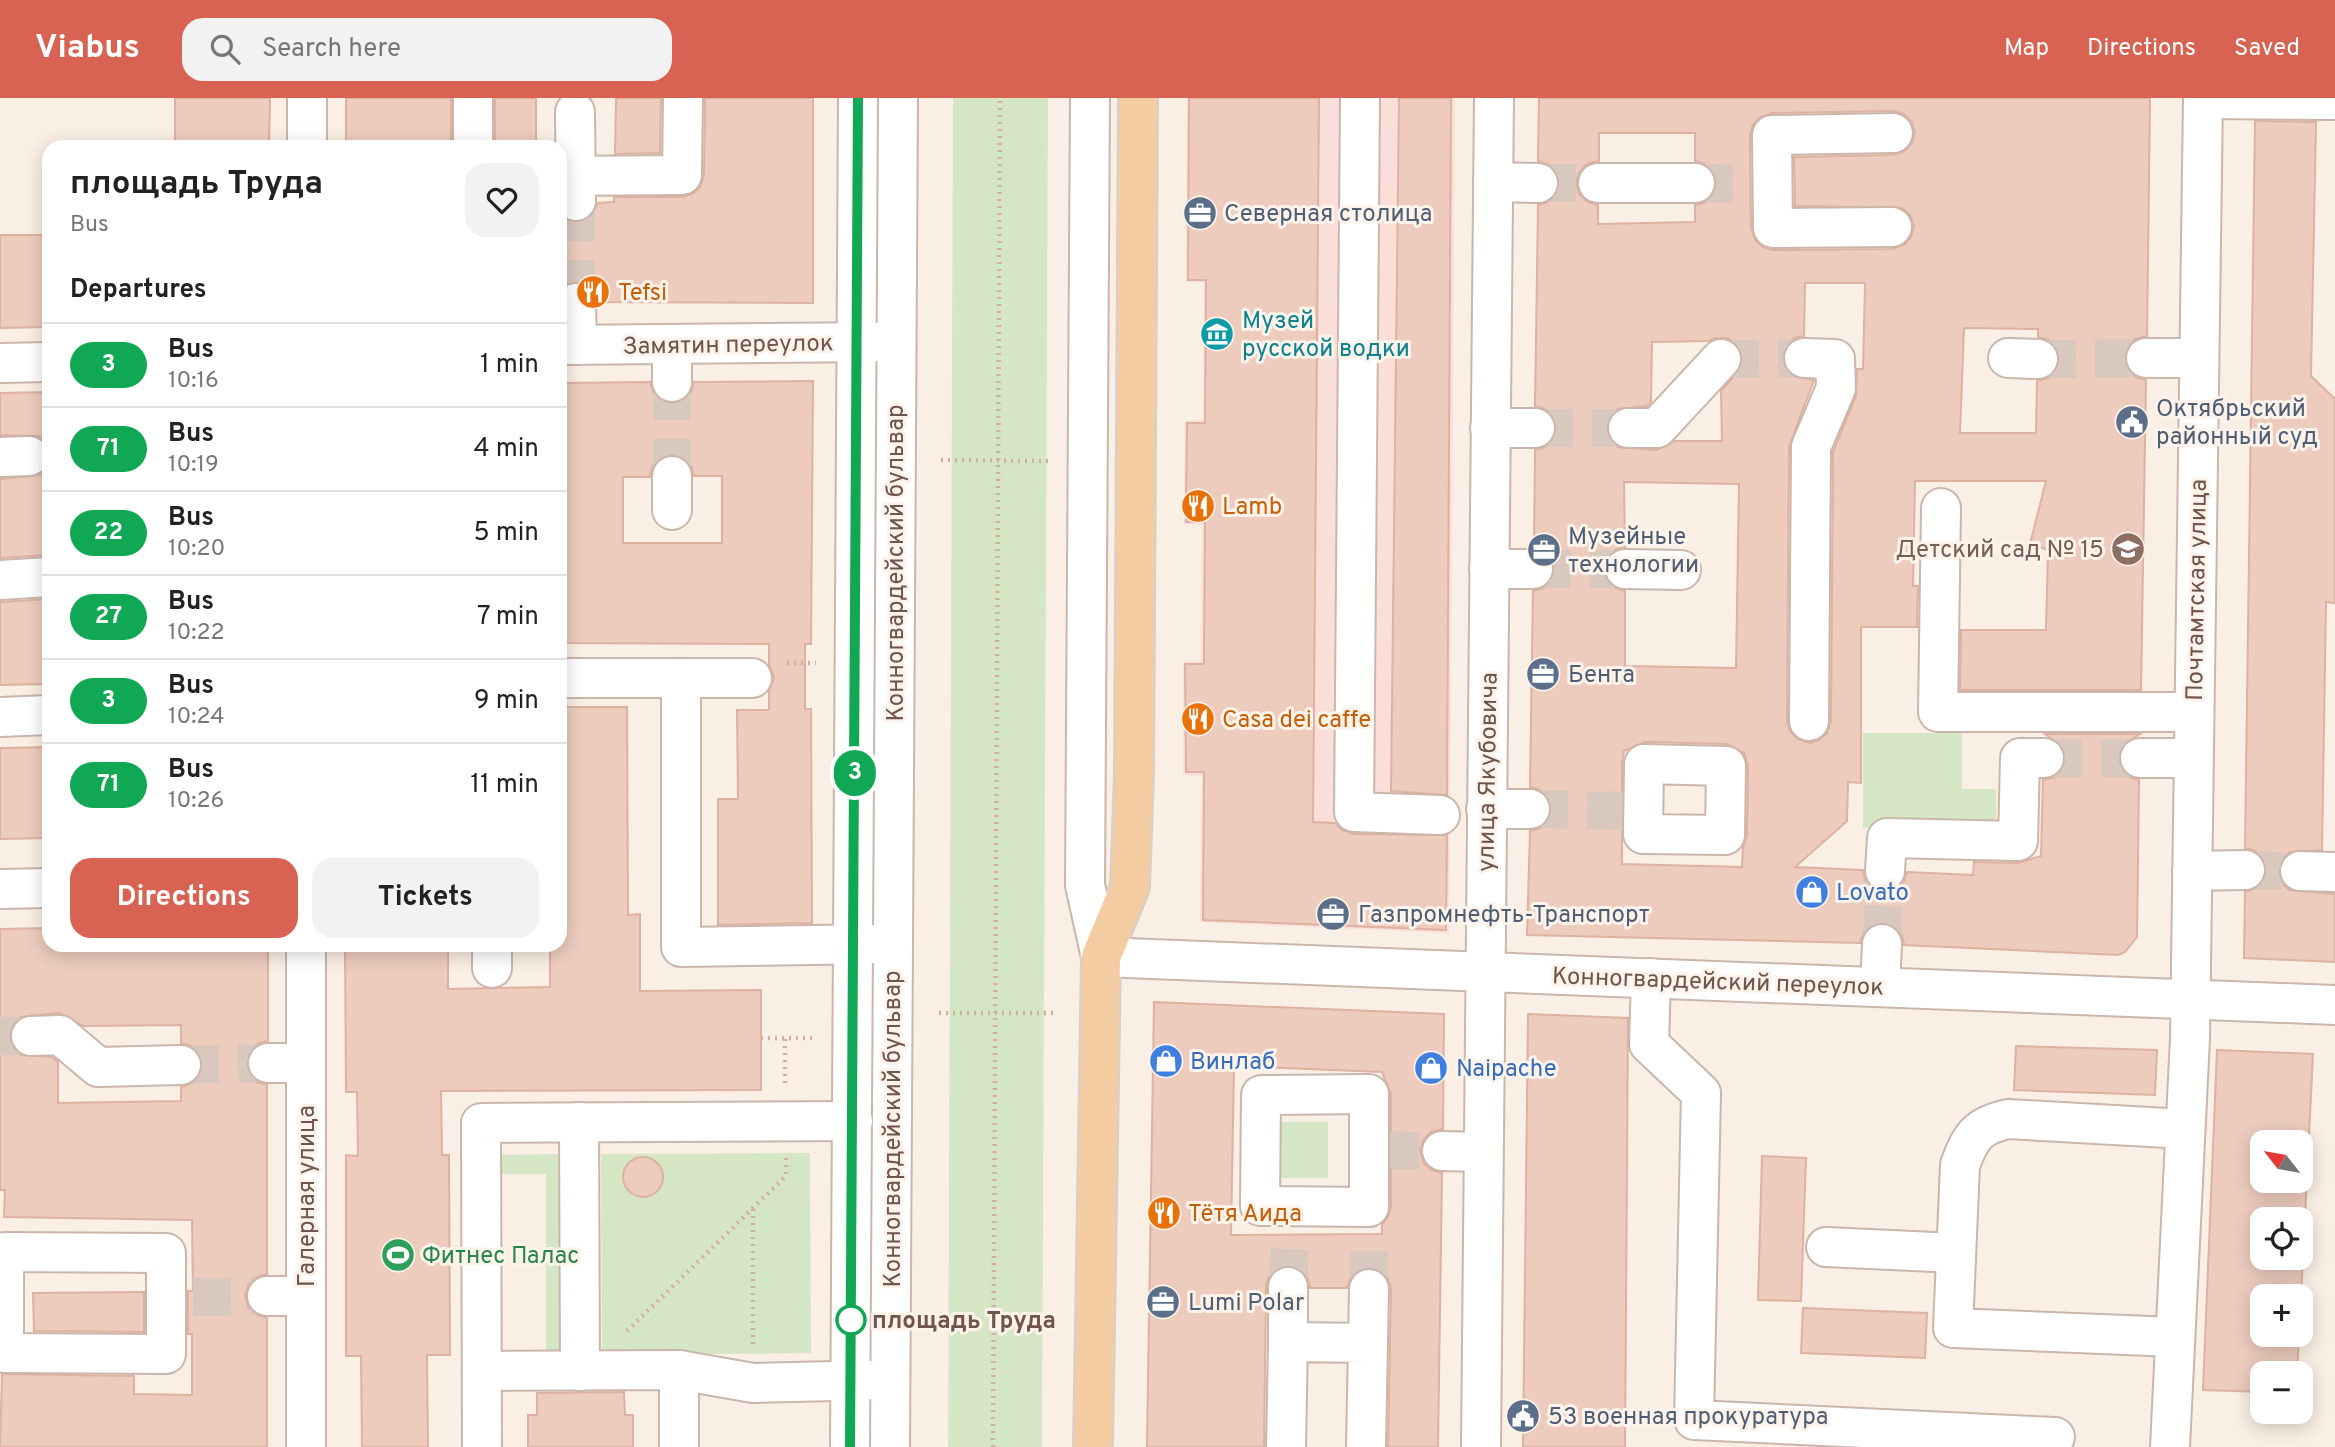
<!DOCTYPE html>
<meta charset="utf-8">
<style>
:root{--surface:#fff;--page:#f2f2f2;--text:#222;--muted:#767676;--line:#e0e0e0;--accent:#d96353}
body{margin:0;font-family:Overpass,sans-serif;background:var(--page);color:var(--text);height:100vh;display:flex;flex-direction:column;font-size:26px;white-space:nowrap}
*{box-sizing:border-box;margin:0}
p{font-size:23px;color:var(--muted)}
.icon{flex:none;width:38px;height:38px;fill:none;stroke:currentColor;stroke-width:2;stroke-linecap:round;stroke-linejoin:round}
.map{position:relative;flex:1;overflow:hidden}
.panel{position:absolute;left:42px;top:42px;width:525px;height:812px;display:flex;flex-direction:column;background:var(--surface);border-radius:21px;box-shadow:0 4px 18px #0003}
.panel>*{flex:none}
.badge{padding:0 14px;border-radius:23px;font-size:24px;line-height:46px}
.needle{width:46px;rotate:301deg}
.fabs{position:absolute;left:2250px;top:1032px;display:grid;gap:14px}
.fabs a{display:grid;place-items:center;width:63px;height:63px;border-radius:14px;background:var(--surface);box-shadow:0 4px 18px #0003;font-size:35px}
.map>.badge{position:absolute;translate:-50% -50%;box-shadow:0 0 0 4px #fff}
h2{padding:0 28px;font-size:26px;line-height:63px}
.round{display:grid;place-items:center;flex:none;width:74px;height:74px;border-radius:21px;background:var(--page)}
.head{display:flex;align-items:center;justify-content:space-between;height:119px;padding:0 28px}
h1{font-size:33px;font-weight:700;line-height:52px}
.action{display:flex;gap:14px;margin-top:auto;padding:14px 28px}
.action a{flex:1;height:80px;border-radius:21px;background:var(--accent);color:#fff;font-size:28px;font-weight:700;line-height:80px;text-align:center}
.action a+a{background:var(--page);color:var(--text)}
ul{padding:0;list-style:none}
li{display:flex;align-items:center;gap:21px;height:84px;padding:0 28px;border-top:2px solid var(--line)}
li div{flex:1}
li b{display:block;font-size:26px}
li em{font-style:normal}
li .badge{min-width:77px;font-weight:700;text-align:center}
header{display:flex;align-items:center;gap:42px;box-sizing:border-box;height:98px;padding:0 35px;background:var(--accent);color:#fff}
header strong{font-size:33px}
nav{display:flex;gap:38px;margin-inline-start:auto;font-size:24px}
.search{width:490px;height:63px;background:var(--page);display:flex;align-items:center;gap:18px;box-sizing:border-box;padding:0 24px;border-radius:21px;color:var(--muted);font-size:26px}
.map>svg:first-child{display:block}
</style>
<header>
<strong>Viabus</strong>
<div class="search"><svg class="icon" aria-label="search" viewBox="0 0 24 24"><circle cx="10" cy="10" r="6"/><path d="M15 15l6 6"/></svg>Search here</div>
<nav><a>Map</a><a>Directions</a><a>Saved</a></nav>
</header>
<div class="map">
<svg width="2335" height="1349" viewBox="0 0 2335 1349">
<rect width="100%" height="100%" fill="#faefe4"/>
<!-- commercial -->
<path fill="#f9dfd8" d="M1187 0H1455L1449 835 1200 824 1202 678 1183 677V564H1201L1202 427 1184 426 1185 323 1203 322 1204 185 1186 184Z"/>
<!-- green -->
<g fill="#d5e6c4">
<path d="M953 0H1048L1042 1349H948Z"/>
<path d="M1863 635H1962V691H1996V730H1863Z"/>
<rect x="1280" y="1024" width="48" height="56"/>
<path d="M810 1055 811 1255 602 1257 601 1056Z"/>
<path d="M561 1056 562 1257H546V1076H497V1057Z"/>
</g>
<!-- building -->
<g fill="#edccbe" stroke="#deb1a0" stroke-width="2" fill-rule="evenodd">
<path d="M175 0H270L269 49H175Z"/>
<path d="M346 0H451V48L346 49Z"/>
<rect x="495" y="0" width="41" height="49"/>
<path d="M616 0H661L660 55 615 56Z"/>
<path d="M705 0H813V205L598 204 594 193 586 186 575 183 560 191V117L577 125 588 121 598 105 614 104V99H682L692 96 700 89 704 77Z"/>
<path d="M1189 0H1319L1313 724 1335 725 1342 732 1353 736 1447 737 1446 832 1203 822 1204 674H1186L1185 566H1204L1205 424H1186V408L1187 325H1205L1206 182H1188Z"/>
<path d="M1399 0H1451L1447 697 1391 693Z"/>
<path d="M1539 0H2150L2147 238 2135 241 2127 250 2124 259 2127 271 2136 279 2146 282 2141 592H1960L1961 532H2046L2048 452 2030 446 2046 383H1915L1913 488H1918L1917 529H1861V685L1848 684 1847 723 1795 769 1863 772 1865 782 1872 791 1884 795 1894 793 1903 786 1907 774 1973 777 1974 764 2018 765 2041 758 2043 682 2055 679 2063 670 2066 661 2063 649 2045 636H2140L2121 649 2118 659 2121 671 2130 679 2139 682 2137 839 2125 854 2118 857 1904 847 1902 837 1894 828 1882 824 1873 826 1864 834 1860 845 1527 837 1530 733 1541 730 1549 722 1552 712 1549 700 1540 692 1530 689 1533 493 1544 490 1552 481 1555 472 1552 460 1543 452 1534 449 1535 352 1546 349 1554 340 1557 331 1554 319 1545 311 1535 308 1538 107 1548 104 1556 97 1560 85 1557 74 1550 67 1538 63ZM1893 13 1904 16 1912 24 1915 34 1912 45 1905 53 1893 57 1794 59 1795 108 1902 110 1910 117 1914 128 1911 139 1904 147 1892 151 1773 152 1763 149 1755 142 1751 130 1750 37 1753 27 1760 19 1772 15ZM1599 35H1695V63L1705 66 1714 74 1717 86 1714 95 1706 104 1695 107V124L1598 126V107L1588 104 1579 96 1576 84 1579 75 1587 66 1599 63ZM1805 185H1865L1863 271H1857L1856 298 1833 354 1831 623 1827 635 1819 642 1810 645 1797 641 1790 633 1787 623 1789 349 1814 282 1792 278 1785 271 1782 260 1786 248 1794 240 1804 238ZM1964 230 2038 231V239L2049 242 2057 250 2060 261 2057 272 2049 280 2037 283 2036 335H1960ZM1715 240H1727L1735 245 1742 255V267L1737 275 1721 293 1722 343H1674L1657 352 1617 349 1609 340 1606 331 1609 319 1618 311 1647 308 1651 304 1652 244 1709 243ZM1624 384 1739 386 1736 570 1625 568V493L1613 489 1606 481 1603 471 1607 459 1615 452 1625 449ZM1645 644 1727 646 1744 655 1748 668 1747 737 1743 750 1742 769 1622 766V665L1624 653Z"/>
<path d="M2255 23 2316 24 2311 278 2335 301V505L2326 504 2322 752 2290 754 2282 761 2278 773 2281 784 2289 792 2335 796V864L2244 860 2245 794 2257 790 2264 783 2267 772 2263 760 2256 753 2245 750Z"/>
<path d="M0 137H49V229L0 230Z"/>
<path d="M813 283 811 546H805V611H811L812 825 718 827V701H738L737 612H769V593L774 579 769 567V546L560 545V285L650 284 653 294 661 303 673 306 682 303 691 295 694 284ZM671 356 683 359 691 368 694 378H722V445H623V379H650L653 367 662 359Z"/>
<path d="M49 294V351L39 338 0 337V295Z"/>
<path d="M49 366V457L0 460V381L40 377Z"/>
<path d="M49 501V586L0 587V504Z"/>
<path d="M560 609H627L628 817 640 816V893L761 892V992L441 993 442 1057H449L450 1257H427L428 1349H362L361 1258H346V1057L358 1058 357 994H346L345 847H448V891L550 889V847H560Z"/>
<path d="M49 649V740L0 741V650Z"/>
<path d="M49 830V847H268V943L257 946 249 955 246 964 249 976 257 984 267 987V1176L256 1179 248 1187 245 1197 248 1209 257 1217 267 1220V1349H0L2 1276 134 1278V1296L192 1297V1236H188V1193H193L192 1122 4 1119 5 1092H0V831ZM59 915 83 928 181 927V945L192 948 200 956 203 967 200 977 193 985 181 989V1003L58 1005V964L52 959 20 957 12 949 9 938 12 927 20 919Z"/>
<path d="M1154 904 1444 916 1443 1031 1431 1034 1423 1042 1420 1052 1423 1064 1431 1072 1442 1075 1438 1349H1388L1391 1191 1388 1180 1380 1172 1369 1169 1358 1172 1351 1179 1347 1190H1310L1307 1178 1298 1170 1289 1167 1277 1170 1269 1179 1266 1188 1264 1349H1147ZM1234 968 1382 974 1391 996V1109L1388 1119 1382 1126V1136L1231 1137Z"/>
<path d="M1528 916 1628 920 1625 1349H1523Z"/>
<path d="M2016 948 2157 952 2155 997 2014 992Z"/>
<path d="M2217 952 2313 956 2301 1199H2263V1237H2299L2297 1276H2263V1294L2203 1292ZM2263 1045H2301V1083H2263ZM2263 1122H2301V1160H2263Z"/>
<path d="M1762 1058 1806 1060 1801 1203 1758 1202Z"/>
<circle cx="643" cy="1079" r="20"/>
<path d="M144 1194V1234L34 1233 33 1195Z"/>
<path d="M1803 1210 1927 1215 1925 1260 1801 1255Z"/>
<path d="M624 1294 625 1317H633V1349H528V1317H537V1295Z"/>
</g>
<g fill="none" stroke-linecap="round" stroke-linejoin="round">
<!-- minor-tunnel -->
<g stroke="#d8c8be" stroke-width="38" stroke-dasharray="38 19" stroke-linecap="butt">
<path d="M1538 85H1598"/>
<path d="M1695 85 1748 86"/>
<path d="M576 105V205"/>
<path d="M1721 261 1804 260"/>
<path d="M2038 261 2146 260"/>
<path d="M672 284V378"/>
<path d="M1535 330H1628"/>
<path d="M1533 471H1625"/>
<path d="M2044 660H2140"/>
<path d="M1530 711 1623 713"/>
<path d="M2245 772 2300 773"/>
<path d="M1882 846 1885 773"/>
<path d="M0 938H31"/>
<path d="M181 967 268 965"/>
<path d="M1381 1052 1442 1053"/>
<path d="M1288 1189 1290 1136"/>
<path d="M1369 1191V1136"/>
<path d="M193 1199 267 1198"/>
</g>
<!-- minor casing -->
<g stroke="#cab6ab" stroke-width="42">
<g id="minor">
<path d="M1090 0 1085 787 1101 859 2335 907"/>
<path d="M1360 0 1354 714 1440 717"/>
<path d="M2203 1 2335 2"/>
<path d="M575 14 576 103"/>
<path d="M307 49V0"/>
<path d="M473 49V0"/>
<path d="M560 78 682 77 683 0"/>
<path d="M1493 84 1538 85"/>
<path d="M1598 85H1695"/>
<path d="M1892 129 1773 130 1772 37 1893 35"/>
<path d="M576 205 577 247"/>
<path d="M560 247 883 244"/>
<path d="M1804 260 1835 261 1836 290 1811 349 1809 623"/>
<path d="M2008 260 2038 261"/>
<path d="M2146 260H2199"/>
<path d="M0 265 49 264"/>
<path d="M672 284V247"/>
<path d="M1490 330H1535"/>
<path d="M1628 330H1657L1721 261"/>
<path d="M0 359 29 358"/>
<path d="M1941 410 1938 614H2194"/>
<path d="M672 412V378"/>
<path d="M1489 471H1533"/>
<path d="M1625 471 1681 472"/>
<path d="M0 482 49 479"/>
<path d="M560 580H752"/>
<path d="M681 580V849L880 846"/>
<path d="M0 619 49 617"/>
<path d="M2140 660H2193"/>
<path d="M1644 666 1726 668 1725 737 1643 736Z"/>
<path d="M1486 711H1530"/>
<path d="M1885 773 1887 740 2018 743 2020 660H2044"/>
<path d="M2192 773 2245 772"/>
<path d="M2300 773 2335 774"/>
<path d="M0 791 49 790"/>
<path d="M492 847V870"/>
<path d="M1651 880 1649 946 1701 995 1694 1322 2055 1339"/>
<path d="M1880 889 1882 846"/>
<path d="M31 938 60 937 98 969 181 967"/>
<path d="M268 965H306"/>
<path d="M1369 996V1109L1260 1108 1261 997Z"/>
<path d="M579 1024 580 1273"/>
<path d="M1442 1053 1483 1054"/>
<path d="M1826 1149 1956 1155"/>
<path d="M4 1154 166 1155V1256L4 1255Z"/>
<path d="M267 1198H306"/>
<path d="M2175 1239 1953 1230 1960 1067C1971 1038 1977 1028 2008 1021L2185 1031"/>
<path d="M1288 1244V1189"/>
<path d="M1368 1245 1369 1191"/>
<path d="M679 1272V1349"/>
<path d="M482 1273 679 1272 753 1285 877 1282"/>
<path d="M306 1349V847"/>
<path d="M482 1349 481 1025 853 1023"/>
<path d="M850 1349 858 0"/>
<path d="M890 1349 898 0"/>
<path d="M1286 1349 1288 1244 1368 1245 1366 1349"/>
<path d="M1481 1349 1494 0"/>
<path d="M2170 1349 2190 940 2203 0"/>
</g>
</g>
<!-- major casing -->
<g stroke="#d7cfcd" stroke-width="42">
<path id="major" d="M1093 1349 1101 859 1130 789 1134 676 1138 0"/>
</g>
<!-- path -->
<g stroke="#d1afa2" stroke-width="4.5" stroke-dasharray="2 5" stroke-linecap="butt">
<path d="M941 362 1049 363"/>
<path d="M787 565H816"/>
<path d="M939 915H1053"/>
<path d="M761 940H815"/>
<path d="M785 985V940"/>
<path d="M753 1111V1246"/>
<path d="M627 1233 786 1078V1060"/>
<path d="M993 1349 1000 0"/>
</g>
<!-- minor -->
<use href="#minor" stroke="#fff" stroke-width="38"/>
<!-- major -->
<use href="#major" stroke="#f3cca2" stroke-width="38"/>
</g>
<g fill="none" stroke-linecap="round" stroke-linejoin="round">
<!-- line casing -->
<g stroke="#fff" stroke-width="16">
<path id="line" d="M850 1349 858 0"/>
</g>
<!-- line -->
<use href="#line" stroke="#10a855" stroke-width="10"/>
</g>
<!-- icons -->
<defs>
<g id="office-disc" transform="scale(1.75)"><circle r="9.5" fill="#5c6f8a" stroke="#fdf3ea"/><path d="M-6-3h4V-5.5h4V-3h4V5H-6ZM-1-4.5V-3h2v-1.5ZM-6 0V1H6V0Z" fill="#fff"/></g>
<g id="restaurant-disc" transform="scale(1.75)"><circle r="9.5" fill="#e8710a" stroke="#fdf3ea"/><path d="M-5-6h1v4h1v-4h1v4h1v-4h1v5L-1.5 .5V6h-2V.5L-5-1ZM5-6V6H3V1.5H1.5Q1.5-4 5-6Z" fill="#fff"/></g>
<g id="museum-disc" transform="scale(1.75)"><circle r="9.5" fill="#0f9aa8" stroke="#fdf3ea"/><path d="M0-6L6-3V-2H-6V-3ZM-5-1h2V3h-2ZM-1-1h2V3h-2ZM3-1h2V3H3ZM-6 4H6V6H-6Z" fill="#fff"/></g>
<g id="civic-disc" transform="scale(1.75)"><circle r="9.5" fill="#5c6f8a" stroke="#fdf3ea"/><path d="M-.6-6.5H3V-4.5H.6V-3L4-1V1h2V6H-6V1h2V-1L-.6-3ZM-1.2 2.5V6h2.4V2.5Z" fill="#fff"/></g>
<g id="school-disc" transform="scale(1.75)"><circle r="9.5" fill="#8d6e63" stroke="#fdf3ea"/><path d="M0-5L7-2L0 1L-7-2ZM-4 1L0 2.5L4 1V4Q0 6-4 4Z" fill="#fff"/></g>
<g id="shop-disc" transform="scale(1.75)"><circle r="9.5" fill="#3f7fe0" stroke="#fdf3ea"/><path d="M-5-2.5h2.3a2.7 3.5 0 0 1 5.4 0H5L5.5 6h-11ZM-1.5-2.5h3a1.5 2.3 0 0 0-3 0Z" fill="#fff"/></g>
<g id="stadium-disc" transform="scale(1.75)"><circle r="9.5" fill="#2e9e5b" stroke="#fdf3ea"/><path d="M0-5a6.5 5 0 1 0 0 10a6.5 5 0 1 0 0-10ZM-3.5-1.8h7v3.6h-7Z" fill="#fff"/></g>
</defs>
<g fill-rule="evenodd">
<use href="#office-disc" x="1200" y="115"/>
<use href="#restaurant-disc" x="593" y="194"/>
<use href="#museum-disc" x="1217" y="236"/>
<use href="#civic-disc" x="2132" y="324"/>
<use href="#restaurant-disc" x="1198" y="408"/>
<use href="#school-disc" x="2128" y="451"/>
<use href="#office-disc" x="1544" y="452"/>
<use href="#office-disc" x="1543" y="576"/>
<use href="#restaurant-disc" x="1198" y="621"/>
<use href="#shop-disc" x="1812" y="794"/>
<use href="#office-disc" x="1333" y="816"/>
<use href="#shop-disc" x="1166" y="963"/>
<use href="#shop-disc" x="1431" y="970"/>
<use href="#restaurant-disc" x="1164" y="1115"/>
<use href="#stadium-disc" x="398" y="1157"/>
<use href="#office-disc" x="1163" y="1204"/>
<use href="#civic-disc" x="1523" y="1318"/>
</g>
<!-- markers -->
<circle fill="#fff" stroke="#10a855" stroke-width="3.5" cx="851" cy="1222" r="14"/>
<g text-anchor="middle" stroke-width="6" stroke-linejoin="round" paint-order="stroke">
<!-- service labels -->
<g font-size="24" fill="#4e5e75" stroke="#fdf3ea" text-anchor="start">
<text x="1224" y="123">Северная столица</text>
<text x="2156" y="318">Октябрьский<tspan x="2156" dy="28">районный суд</tspan></text>
<text x="1568" y="446">Музейные<tspan x="1568" dy="28">технологии</tspan></text>
<text x="1568" y="584">Бента</text>
<text x="1358" y="824">Газпромнефть-Транспорт</text>
<text x="1188" y="1212">Lumi Рolar</text>
<text x="1548" y="1326">53 военная прокуратура</text>
</g>
<!-- food labels -->
<g font-size="24" fill="#c56008" stroke="#fdf3ea" text-anchor="start">
<text x="618" y="202">Tefsi</text>
<text x="1222" y="416">Lamb</text>
<text x="1222" y="629">Casa dei caffe</text>
<text x="1188" y="1123">Тётя Аида</text>
</g>
<!-- culture labels -->
<g font-size="24" fill="#0d838f" stroke="#fdf3ea" text-anchor="start">
<text x="1242" y="230">Музей<tspan x="1242" dy="28">русской водки</tspan></text>
</g>
<!-- street labels -->
<g font-size="24" fill="#70554c" stroke="#fdf3ea">
<text transform="translate(728 246) rotate(-1)" y="8">Замятин переулок</text>
<text transform="translate(895 465) rotate(-90)" y="8">Конногвардейский бульвар</text>
<text transform="translate(2196 492) rotate(-89)" y="8">Почтамтская улица</text>
<text transform="translate(1487 674) rotate(-89)" y="8">улица Якубовича</text>
<text transform="translate(1718 883) rotate(2)" y="8">Конногвардейский переулок</text>
<text transform="translate(892 1031) rotate(-90)" y="8">Конногвардейский бульвар</text>
<text transform="translate(306 1098) rotate(-90)" y="8">Галерная улица</text>
</g>
<!-- education labels -->
<g font-size="24" fill="#785e54" stroke="#fdf3ea" text-anchor="end">
<text x="2104" y="459">Детский сад № 15</text>
</g>
<!-- shop labels -->
<g font-size="24" fill="#366cbe" stroke="#fdf3ea" text-anchor="start">
<text x="1836" y="802">Lovato</text>
<text x="1190" y="971">Винлаб</text>
<text x="1456" y="978">Naipache</text>
</g>
<!-- leisure labels -->
<g font-size="24" fill="#27864d" stroke="#fdf3ea" text-anchor="start">
<text x="422" y="1165">Фитнес Палас</text>
</g>
<!-- stop labels -->
<g font-size="24" font-weight="bold" fill="#70554c" stroke="#fdf3ea" text-anchor="start">
<text x="872" y="1230">площадь Труда</text>
</g>
</g>
</svg>
<div class="fabs">
<a><svg class="needle" viewBox="-14 -14 28 28"><path d="M0-13l5 13h-10z" fill="#e53935"/><path d="M0 13l5-13h-10z" fill="#767676"/></svg></a>
<a><svg class="icon" aria-label="locate" viewBox="0 0 24 24"><circle cx="12" cy="12" r="6"/><path d="M12 2v4M12 18v4M2 12h4M18 12h4"/></svg></a>
<a>+</a>
<a>−</a>
</div>
<b class="badge" style="left:855px;top:675px;background:#10a855;color:#fff">3</b>
<section class="panel">
<div class="head"><div><h1>площадь Труда</h1><p>Bus</p></div><a class="round"><svg class="icon" aria-label="heart" viewBox="0 0 24 24"><path d="M12 20l-8-8c-3-5 5-10 8-4 3-6 11-1 8 4z"/></svg></a></div>
<h2>Departures</h2>
<ul>
<li><span class="badge" style="background:#10a855;color:#fff">3</span><div><b>Bus</b><p>10:16</p></div><em>1 min</em></li>
<li><span class="badge" style="background:#10a855;color:#fff">71</span><div><b>Bus</b><p>10:19</p></div><em>4 min</em></li>
<li><span class="badge" style="background:#10a855;color:#fff">22</span><div><b>Bus</b><p>10:20</p></div><em>5 min</em></li>
<li><span class="badge" style="background:#10a855;color:#fff">27</span><div><b>Bus</b><p>10:22</p></div><em>7 min</em></li>
<li><span class="badge" style="background:#10a855;color:#fff">3</span><div><b>Bus</b><p>10:24</p></div><em>9 min</em></li>
<li><span class="badge" style="background:#10a855;color:#fff">71</span><div><b>Bus</b><p>10:26</p></div><em>11 min</em></li>
</ul>
<div class="action"><a>Directions</a><a>Tickets</a></div>
</section>
</div>
